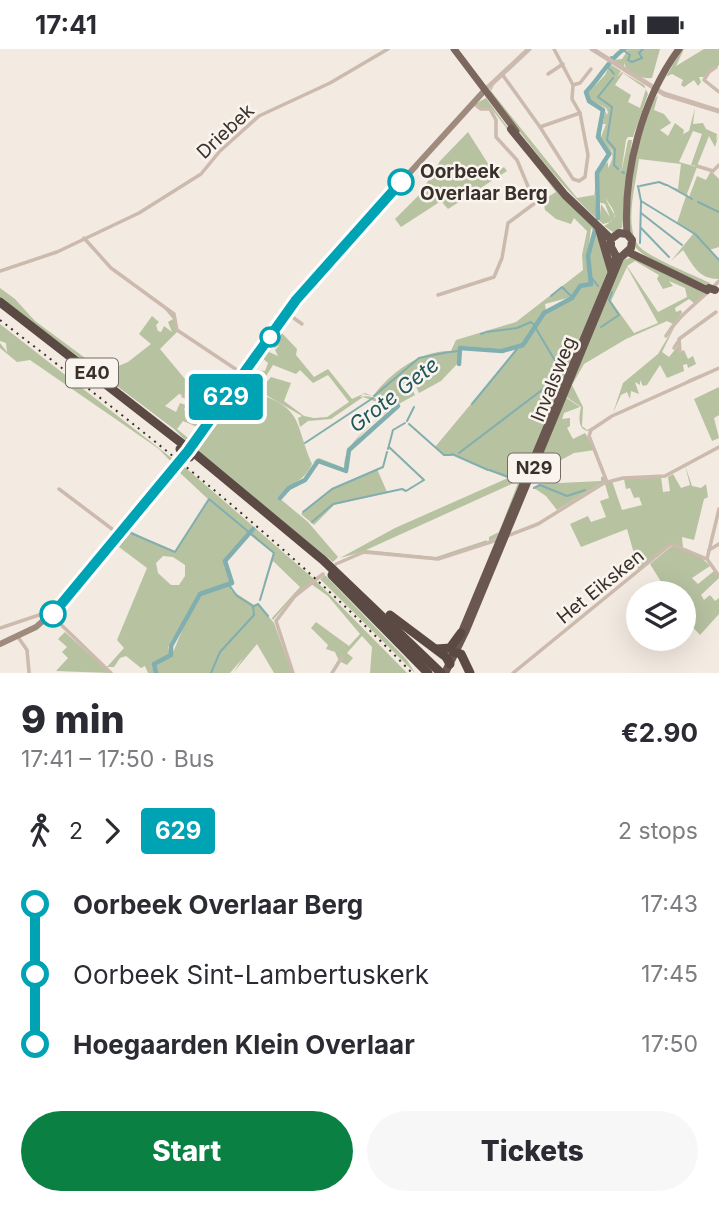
<!DOCTYPE html>
<meta charset="utf-8">
<style>
:root{--surface:#fff;--page:#f7f7f7;--text:#2b2b33;--muted:#7c7c81;--accent:#0b8043}
body{margin:0;font-family:Inter,sans-serif;background:var(--page);color:var(--text);height:100vh;display:flex;flex-direction:column;font-size:26px;white-space:nowrap}
*{box-sizing:border-box;margin:0}
p{font-size:23px;color:var(--muted)}
.icon{flex:none;width:38px;height:38px;fill:none;stroke:currentColor;stroke-width:2;stroke-linecap:round;stroke-linejoin:round}
.map{position:relative;height:624px;overflow:hidden}
.side{display:flex;flex-direction:column;background:var(--surface);flex:1}
.side>*{flex:none}
.badge{padding:0 14px;border-radius:5px;font-size:24px;line-height:46px}
.fabs{position:absolute;left:626px;top:532px;display:grid;gap:14px}
.fabs a{display:grid;place-items:center;width:70px;height:70px;border-radius:50%;background:var(--surface);box-shadow:0 7px 28px #0002;font-size:35px}
.map>.badge{position:absolute;translate:-50% -50%;box-shadow:0 0 0 4px #fff}
.legs{display:flex;align-items:center;gap:10px;height:77px;padding:0 21px;font-size:23px}
.legs p{margin-inline-start:auto}
.headline{display:flex;align-items:center;justify-content:space-between;height:119px;padding:0 21px}
h1{font-size:38px;font-weight:800;line-height:52px}
.primary-button{display:flex;gap:14px;margin-top:auto;padding:14px 21px}
.primary-button a{flex:1;height:80px;border-radius:42px;background:var(--accent);color:#fff;font-size:28px;font-weight:800;line-height:80px;text-align:center}
.primary-button a+a{background:var(--page);color:var(--text)}
ul{padding:0 21px;list-style:none}
li{display:flex;align-items:center;gap:24px;height:70px;font-size:26px}
li i{display:grid;place-items:center;width:10px;height:100%;margin:0 9px;background:currentColor}
li i::after{content:'';width:18px;height:18px;margin:-9px;border:5px solid;border-radius:50%;background:var(--surface)}
li p{margin-inline-start:auto}
li:first-child i{background:linear-gradient(#0000 50%,currentColor 0)}
li:last-child i{background:linear-gradient(currentColor 50%,#0000 0)}
.status{display:flex;justify-content:space-between;align-items:center;height:49px;padding:0 35px;background:var(--surface);direction:ltr}
.status svg{height:19px;fill:currentColor}
.map>svg:first-child{display:block}
</style>
<div class="status"><b>17:41</b><svg viewBox="0 0 49 12"><path d="M0 12V9h3v3zM5 12V6h3v6zM10 12V3h3v9zM15 12V0h3v12zM26 1h20v11H26zM47 4h2v5h-2z"/></svg></div>
<div class="map">
<svg width="719" height="624" viewBox="0 0 719 624">
<rect width="100%" height="100%" fill="#f3eae1"/>
<!-- green -->
<g fill="#b7c2a1" fill-rule="evenodd">
<path d="M625 0H660L652 29C642 30 627 25 624 14V18L612 11 622 10 628 1 622 4Z"/>
<path d="M682 0H684L676 17 704 0H719V16L704 28H699L701 33 698 37 694 31 684 38 681 36 683 31 672 25 665 28 660 38Z"/>
<path d="M610 15 621 22 617 28 622 23 644 36 648 45 633 88H628L626 91 621 125 628 91H632L622 179 613 183 604 177C620 169 615 162 605 149L615 167 611 173 603 175C559 137 526 91 491 45L490 40 494 36 491 42 577 149 594 146V140L597 168H600L601 155 610 168 605 155 598 153C596 138 595 121 608 113V119C617 105 611 101 604 90L613 103 610 108 599 89 601 76V88L606 75H603L605 62 607 66 608 63 606 59 589 50 587 45 605 26ZM623 24 646 40 640 59 628 53 631 46 615 36Z"/>
<path d="M658 46 654 61 664 65 671 74 660 81 668 87 675 74 684 81 683 85 689 82 695 59 693 75 703 74 706 80 717 85 716 92 719 85 715 98 709 87 697 117 691 116 702 85 693 82 679 113 697 118 687 145 689 148 697 127 706 131 711 122 719 130V198L709 201 719 212V230C698 230 693 216 683 201L671 212 693 185 677 174 686 147 666 136 678 140 681 115 639 110C636 135 624 174 638 196 645 207 696 227 710 234L709 237C692 229 642 211 634 196 620 171 638 65 658 46Z"/>
<path d="M486 49 508 79 599 183 610 216 500 488 489 492V488L499 483 518 434 456 407 445 406 435 398 516 301C531 294 532 277 544 266 556 254 570 255 580 239L592 236 589 207 595 183 591 179 587 213 590 235 578 236 571 248 545 255 546 262 522 296 503 300 460 297 459 313 441 332 419 344 415 335 411 337 415 346 395 357 373 347C391 323 421 301 451 302L456 291 516 273 583 221 582 206 587 182 574 169 571 175 556 170 545 161 543 151 556 143 491 59 481 60 475 55Z"/>
<path d="M468 83 494 124 504 118 507 122 448 160 441 152 401 178 395 170 420 145 440 112Z"/>
<path d="M632 208 707 243 694 254 689 250 675 259 676 263 681 261 682 264 673 275 667 272 626 290 584 315 572 336 583 358 582 377 587 381 597 376 589 382C577 381 579 367 581 358L565 347 621 212ZM635 212 659 226 657 230 663 240 673 237 669 232 685 239 687 248 658 263 627 217ZM627 218 658 274 634 284 611 252Z"/>
<path d="M0 239 15 250 35 272 104 323 128 313 151 295 139 285 152 267 159 273 156 276 158 282 161 283 164 277 172 283 168 273 173 270 162 257 174 265 177 283 160 300 185 330 197 339 191 349 179 345 165 357 176 363 180 354 186 356 184 361 194 364 203 355 217 358 202 380 183 372 177 380 192 392 190 396 174 380 0 249Z"/>
<path d="M678 271 662 303 669 308 678 297 679 304 684 301 688 310 693 307 696 315 688 319 687 315 683 316 684 322 667 329 660 316 647 336 643 337 640 331V336L635 333 639 345 631 342 630 350 627 343 621 346 613 364 623 334 658 305Z"/>
<path d="M0 275 169 407 178 413 174 416 159 400 30 311 17 313 0 299V294L7 303 6 294 0 292Z"/>
<path d="M278 280 297 300 296 306 314 328 328 320 352 350 365 344 372 347 363 345 360 348C370 345 384 352 393 358 374 373 345 394 346 419L343 421 321 411 313 413 319 409 344 419C344 392 373 376 391 358L363 348 331 370 308 372 300 378 298 369 302 367 259 342 271 328 291 334 284 352 304 367 314 369 327 368 349 353 328 326 313 334 300 321 296 325 273 316 257 342H251C304 360 293 369 312 415 303 435 291 432 278 448L308 473 338 508 333 513 193 399 249 320 265 322 268 314 259 306 267 294 271 299 269 303 278 307 275 301 280 296 274 299 270 293 276 288 274 284Z"/>
<path d="M719 338V366L714 369 719 389 712 392 694 350Z"/>
<path d="M565 348 580 358 564 364 562 370 570 369V377L567 379 573 390 585 384 595 401 574 404 535 425Z"/>
<path d="M180 414 314 530 294 547 273 571 272 569 300 538 273 512 263 537 273 504 250 486 255 481 252 478 224 512 231 531V541L254 556 258 555 274 574 292 624H274L257 595 233 624 243 609 230 624H157L155 615 171 608 194 553 168 598 170 605 154 613 155 624H148L145 617 141 619 126 607 120 609 114 618H107L124 599 117 591 147 519 115 495ZM178 422 209 451 175 504 130 482ZM163 507 173 508 185 516V527L179 536H171L158 524 156 514Z"/>
<path d="M685 416 692 437 701 439 706 435 708 448 704 450 694 491 682 488 683 499 671 494 639 522 627 480 581 498 570 475 588 467 591 473 606 468 600 452 609 449 605 435 612 432 622 461 642 456 639 448 634 449 630 439 626 440 624 430 661 428 663 443 670 442 668 428 673 425 681 439 690 436Z"/>
<path d="M377 420 387 443 403 440 334 456 314 476 301 465 330 441Z"/>
<path d="M605 427 606 431 557 461 546 447 534 439 539 435 601 432V428Z"/>
<path d="M508 429 516 433 366 501 436 508 487 491 486 494 437 509 362 503 340 509 395 479Z"/>
<path d="M673 496 702 509 710 517 692 529 698 535 714 522 719 529 701 546 704 551 710 546 715 552 719 549V565L700 586 684 569V544H668L650 515Z"/>
<path d="M325 526 407 611 415 624 320 530Z"/>
<path d="M315 531 407 624H370L372 598 362 587 347 604 353 609 347 616 339 612 335 603 326 600 328 596 311 579 316 573 349 597 360 585 328 547 311 535Z"/>
<path d="M65 583 110 624 56 622 68 609 62 603 67 598 58 590Z"/>
</g>
<g fill="none" stroke-linecap="round" stroke-linejoin="round">
<!-- stream -->
<g stroke="#81aeaf" stroke-width="2">
<path d="M623 1 630 6 628 11 632 13 642 9 639 4 643 0"/>
<path d="M611 8 613 9"/>
<path d="M607 18 608 19"/>
<path d="M610 20 614 25"/>
<path d="M613 29 598 48 612 58 607 91 615 100 614 116 618 120"/>
<path d="M622 123 624 124"/>
<path d="M667 136 692 150"/>
<path d="M638 137 641 152 640 194"/>
<path d="M640 137 659 133 666 136"/>
<path d="M641 152 695 185 719 211"/>
<path d="M698 153 719 163"/>
<path d="M641 164 682 196"/>
<path d="M641 179 669 208"/>
<path d="M591 228 598 237"/>
<path d="M570 246 573 248"/>
<path d="M551 247 562 238 569 245"/>
<path d="M532 274 536 277"/>
<path d="M601 278 619 266 609 251 612 243"/>
<path d="M486 283 517 279 531 273"/>
<path d="M481 285 484 284"/>
<path d="M450 303 459 302"/>
<path d="M374 347 419 309 449 303"/>
<path d="M472 355 517 300"/>
<path d="M407 372 414 358"/>
<path d="M409 375 444 406H451"/>
<path d="M305 394 373 349"/>
<path d="M388 400 393 381 405 374"/>
<path d="M459 404 563 325 535 278"/>
<path d="M452 405 488 421"/>
<path d="M489 421 509 428"/>
<path d="M534 439 540 436 567 447 585 441"/>
<path d="M303 463 332 440 383 418 387 403"/>
<path d="M312 473 333 455 402 440 406 442 424 431 389 398"/>
<path d="M126 482 175 503 209 450 274 504 260 551"/>
<path d="M254 557 258 555 268 567"/>
<path d="M211 624 220 603 254 566 253 557 237 547 229 536"/>
</g>
<!-- river -->
<g stroke="#81aeaf" stroke-width="4.5">
<path d="M598 169 597 124 609 105 598 88 603 61 589 52 586 43C600 29 609 10 624 0"/>
<path d="M459 315 460 299 502 302 523 296 544 264 572 249 580 237 591 235 588 207 595 181"/>
<path d="M280 449 289 439 305 431 318 412 346 422 349 401 398 357"/>
<path d="M156 624 154 615 171 606V597L200 545 232 534 225 512 253 480"/>
</g>
<!-- minor -->
<g stroke="#cbbaad" stroke-width="3.5">
<path d="M716 18 709 23 704 31 719 43"/>
<path d="M502 25 540 78 580 64 572 50 573 36 554 0"/>
<path d="M548 25 563 15"/>
<path d="M573 36 580 34 591 20"/>
<path d="M540 78 573 130 579 132 585 128 588 106 580 64"/>
<path d="M697 117 713 122 719 116"/>
<path d="M84 189 111 219 174 265 177 281 243 325"/>
<path d="M0 222 57 203 139 164 201 125 220 102 259 67 330 34 388 0"/>
<path d="M438 246 494 228 502 209 508 174 535 154 517 111 496 88V71L490 60H481L473 54"/>
<path d="M287 264 302 275"/>
<path d="M666 287C679 265 701 252 719 232"/>
<path d="M674 299 678 293"/>
<path d="M680 303 679 290 716 263"/>
<path d="M689 332 701 327"/>
<path d="M183 347 219 358"/>
<path d="M607 433 589 387 591 381 612 367 719 319"/>
<path d="M59 440 120 486"/>
<path d="M719 460 707 510 719 527"/>
<path d="M507 487 538 475 604 434 623 429 665 427 719 398"/>
<path d="M709 501 719 495"/>
<path d="M336 515 364 503 438 510 500 490"/>
<path d="M0 579 48 563 111 624"/>
<path d="M18 588 27 601 29 623"/>
<path d="M293 624 276 572 295 547 323 525"/>
<path d="M332 624 342 608"/>
<path d="M513 624 671 495 707 510"/>
</g>
<!-- tertiary -->
<g stroke="#cbbaad" stroke-width="5">
<path d="M592 0 664 45 719 62"/>
<path d="M485 41 529 0"/>
</g>
<!-- secondary -->
<path stroke="#9f8a7e" stroke-width="6" d="M0 595 36 578 69 549 188 402 303 241 485 41"/>
<!-- primary -->
<g stroke="#7b675d" stroke-width="7">
<path d="M454 0 516 82"/>
<path d="M627 185C623 123 642 50 679 0"/>
</g>
<!-- trunk -->
<g stroke="#6a5850" stroke-width="8">
<path d="M511 80 565 146 611 190"/>
<path d="M599 180 611 221"/>
<path d="M628 203 707 241"/>
<path d="M445 624 466 581 620 209 631 199 632 191 627 185 619 184 611 190V198L616 207 613 220 459 590"/>
</g>
<!-- motorway -->
<g stroke="#5a4a43" stroke-width="9">
<path d="M0 253 184 396"/>
<path d="M193 403 323 511 441 624"/>
<path d="M332 526 428 624"/>
<path d="M390 566 446 608 450 615"/>
<path d="M437 600 450 599 461 584"/>
<path d="M453 603 461 605 470 624"/>
</g>
<!-- rail -->
<path stroke="#3a302b" stroke-width="2" stroke-dasharray="2 5" stroke-linecap="butt" d="M0 271C146 384 283 490 412 624"/>
<!-- trunk-bridge -->
<path stroke="#6a5850" stroke-width="8" d="M709 239 715 241"/>
<!-- motorway-bridge -->
<path stroke="#5a4a43" stroke-width="9" d="M180 400 190 408"/>
</g>
<g fill="none" stroke-linecap="round" stroke-linejoin="round">
<!-- line-1 casing -->
<g stroke="#fff" stroke-width="16">
<path id="line-1" d="M53 565 188 402 296 251 401 133"/>
</g>
<!-- line-1 -->
<use href="#line-1" stroke="#00a3b4" stroke-width="10"/>
</g>
<!-- markers -->
<g fill="#fff" stroke="#00a3b4" stroke-width="3.5">
<circle cx="401" cy="133" r="12"/>
<circle cx="270" cy="288" r="9"/>
<circle cx="53" cy="565" r="12"/>
</g>
<g text-anchor="middle" stroke-width="5" stroke-linejoin="round" paint-order="stroke">
<!-- shield labels -->
<g fill="#faf4ee" stroke="#746b66" stroke-width="2">
<rect x="66" y="309.5" width="52" height="29" rx="5"/>
<rect x="508" y="404.5" width="52" height="29" rx="5"/>
</g>
<g font-size="18" font-weight="bold" fill="#3a302b">
<text x="92" y="330">E40</text>
<text x="534" y="425">N29</text>
</g>
<!-- street labels -->
<g font-size="19" fill="#3a302b" stroke="#faf4ee">
<text transform="translate(225 82) rotate(-43)" y="7">Driebek</text>
<text transform="translate(553 330) rotate(-68)" y="7">Invalsweg</text>
<text transform="translate(600 537) rotate(-39)" y="7">Het Eiksken</text>
</g>
<!-- stop labels -->
<g font-size="19" font-weight="bold" fill="#3a302b" stroke="#faf4ee" text-anchor="start">
<text x="420" y="129">Oorbeek<tspan x="420" dy="22">Overlaar Berg</tspan></text>
</g>
<!-- water labels -->
<g font-size="21" font-style="italic" fill="#21575b" stroke="#faf4ee">
<text transform="translate(394 346) rotate(-38)" y="7">Grote Gete</text>
</g>
</g>
</svg>
<div class="fabs">
<a><svg class="icon" aria-label="layers" viewBox="0 0 24 24"><path d="M12 4l9 5-9 5-9-5zM3 14l9 5 9-5"/></svg></a>
</div>
<b class="badge" style="left:226px;top:348px;background:#00a3b4;color:#fff">629</b>
</div>
<section class="side">
<div class="headline"><div><h1>9 min</h1><p>17:41 – 17:50 · Bus</p></div><b>€2.90</b></div>
<div class="legs"><svg class="icon" aria-label="walk" viewBox="0 0 24 24"><circle cx="13" cy="4" r="2"/><path d="M13 8l-2 6 4 7M11 14l-3 7M7 12l3-4h3l4 4"/></svg>2<svg class="icon" aria-label="forward" viewBox="0 0 24 24"><path d="M9 5l7 7-7 7"/></svg><b class="badge" style="background:#00a3b4;color:#fff">629</b><p>2 stops</p></div>
<ul>
<li><i style="color:#00a3b4"></i><b>Oorbeek Overlaar Berg</b><p>17:43</p></li>
<li><i style="color:#00a3b4"></i><span>Oorbeek Sint-Lambertuskerk</span><p>17:45</p></li>
<li><i style="color:#00a3b4"></i><b>Hoegaarden Klein Overlaar</b><p>17:50</p></li>
</ul>
<div class="primary-button"><a>Start</a><a>Tickets</a></div>
</section>
